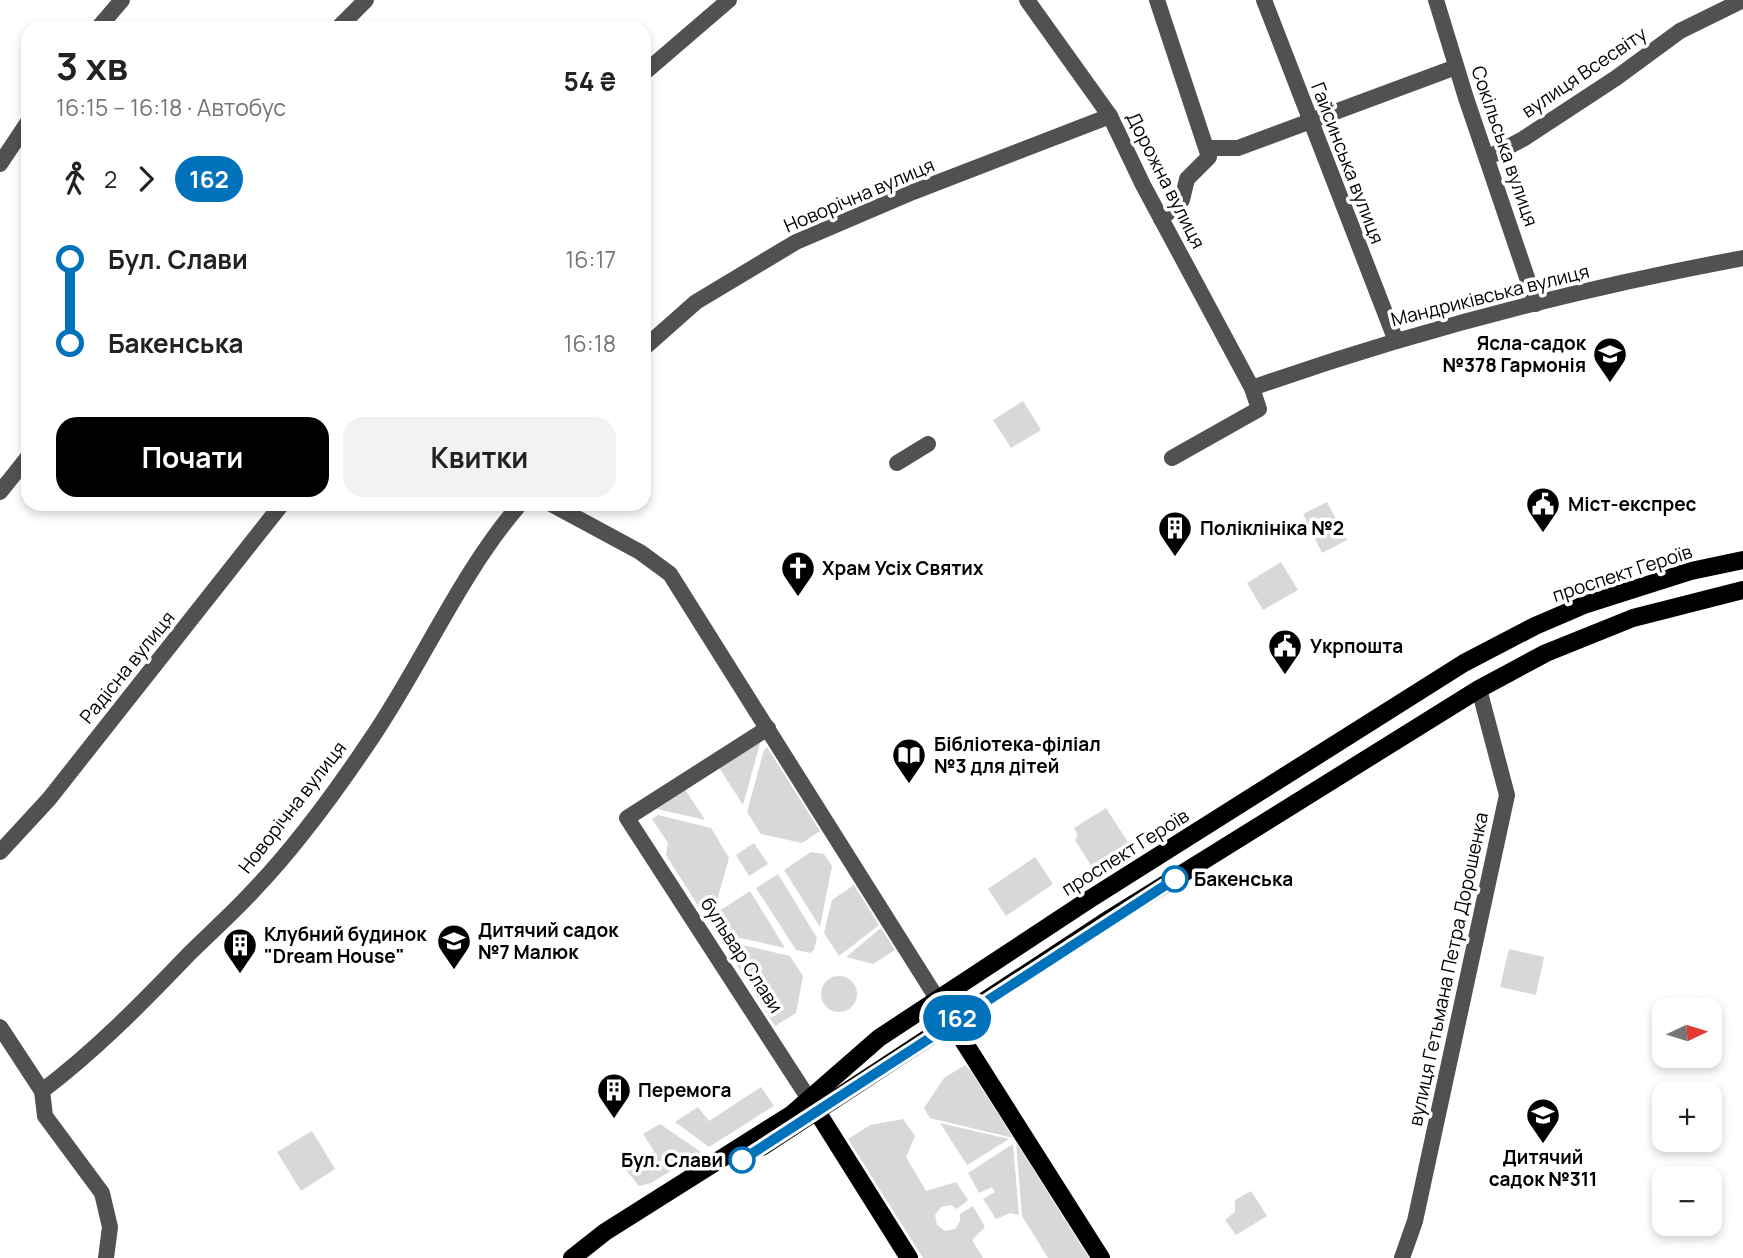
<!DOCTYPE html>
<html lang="uk">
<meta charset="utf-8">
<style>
:root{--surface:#fff;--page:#f2f2f2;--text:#222;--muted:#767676;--accent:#000}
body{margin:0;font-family:Manrope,sans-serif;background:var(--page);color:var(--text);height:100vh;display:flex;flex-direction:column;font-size:26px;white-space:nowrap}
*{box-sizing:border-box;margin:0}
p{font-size:23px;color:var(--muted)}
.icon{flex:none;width:38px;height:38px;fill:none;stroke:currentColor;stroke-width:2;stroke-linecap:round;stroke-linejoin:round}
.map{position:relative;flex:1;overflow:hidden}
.drawer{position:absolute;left:21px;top:21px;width:630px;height:490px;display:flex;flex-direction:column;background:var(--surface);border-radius:21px;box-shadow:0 4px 10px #0003}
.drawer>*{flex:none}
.badge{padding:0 14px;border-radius:23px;font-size:24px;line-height:46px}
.needle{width:46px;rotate:86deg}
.tools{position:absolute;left:1652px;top:998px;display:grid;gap:14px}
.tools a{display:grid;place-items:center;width:70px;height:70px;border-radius:14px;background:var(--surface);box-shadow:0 4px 10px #0003;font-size:35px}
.map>.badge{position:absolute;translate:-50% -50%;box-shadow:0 0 0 4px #fff}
.legs{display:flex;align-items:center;gap:10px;height:77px;padding:0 35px;font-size:23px}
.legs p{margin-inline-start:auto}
.summary{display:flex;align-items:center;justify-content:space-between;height:119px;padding:0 35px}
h1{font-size:38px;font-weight:700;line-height:52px}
.action{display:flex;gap:14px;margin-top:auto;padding:14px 35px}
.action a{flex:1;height:80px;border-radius:21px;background:var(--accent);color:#fff;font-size:28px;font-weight:700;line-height:80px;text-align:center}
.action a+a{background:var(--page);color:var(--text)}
ul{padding:0 35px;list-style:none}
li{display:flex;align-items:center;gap:24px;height:84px;font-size:26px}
li i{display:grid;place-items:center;width:10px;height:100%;margin:0 9px;background:currentColor}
li i::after{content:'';width:18px;height:18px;margin:-9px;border:5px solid;border-radius:50%;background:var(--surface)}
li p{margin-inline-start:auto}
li:first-child i{background:linear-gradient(#0000 50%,currentColor 0)}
li:last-child i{background:linear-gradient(currentColor 50%,#0000 0)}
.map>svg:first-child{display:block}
</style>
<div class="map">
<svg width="1743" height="1258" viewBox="0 0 1743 1258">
<rect width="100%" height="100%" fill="#fff"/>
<!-- green -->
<g fill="#d8d8d8">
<path d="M1023 401 1041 430 1011 448 993 420Z"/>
<path d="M1327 502 1347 540 1322 553 1303 514Z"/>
<path d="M1281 562 1298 590 1263 610 1247 583Z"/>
<path d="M758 741 760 743 743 805 718 766Z"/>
<path d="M767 747 820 831 802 843 761 834 747 812 764 750Z"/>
<path d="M684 788 705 820 653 808Z"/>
<path d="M1106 808 1131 847 1094 870 1075 840 1078 835 1074 828Z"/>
<path d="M658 815 711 828 729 858 718 897 700 909 666 855 668 843 652 819Z"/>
<path d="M754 843 768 864 749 876 736 855Z"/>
<path d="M811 852 824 854 832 866 820 927 784 870Z"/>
<path d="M1035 857 1053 884 1006 916 988 889Z"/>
<path d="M778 874 817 938 814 950 810 953 796 950 756 888Z"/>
<path d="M854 885 879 925 839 956 824 933 832 900Z"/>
<path d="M750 891 785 948 717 933 707 919Z"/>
<path d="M881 928 895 950 873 964 846 957Z"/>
<path d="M721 940 790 956 803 976 796 1013 775 1026Z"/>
<path d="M1509 949 1544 957 1536 995 1500 987Z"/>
<circle cx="839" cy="994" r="18"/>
<path d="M965 1065 971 1071 1013 1138 938 1120 930 1118 924 1108 944 1078Z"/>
<path d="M761 1087 774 1106 709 1147 675 1122 698 1107 709 1121Z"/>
<path d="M903 1119 915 1136 906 1157 926 1191 956 1182 968 1200 957 1209 951 1205 941 1207 935 1215 937 1225 945 1231 955 1229 960 1221V1214L973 1206 985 1227 972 1240 983 1258H923L848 1139 870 1125Z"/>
<path d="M940 1123 1009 1139 967 1165Z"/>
<path d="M660 1124 701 1152 651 1183 639 1186 625 1169 654 1151 643 1134Z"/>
<path d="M312 1131 335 1169 301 1191 277 1152Z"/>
<path d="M1016 1142 1089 1258H1048L1022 1216Z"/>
<path d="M1013 1144 1019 1215 1010 1213 996 1219 983 1199 995 1192 992 1187 979 1193 968 1173Z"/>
<path d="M1251 1191 1267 1216 1236 1235 1225 1220 1235 1212V1200Z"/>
</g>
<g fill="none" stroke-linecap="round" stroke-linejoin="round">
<!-- minor -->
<g stroke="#515151" stroke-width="16">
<path d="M1027 0 1110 116 1143 185 1252 388 1259 409 1172 458"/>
<path d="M1157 0 1209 157 1187 179 1182 200 1161 219"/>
<path d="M1264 0 1396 341"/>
<path d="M1436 0 1466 98 1536 304"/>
<path d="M98 28 122 0"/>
<path d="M338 28 366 0"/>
<path d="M644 73 729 0"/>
<path d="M1209 148H1238L1456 67"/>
<path d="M1487 158 1523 139 1616 78 1680 31 1743 0"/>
<path d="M0 164 28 122"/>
<path d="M644 348 696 302 796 242 913 192 1110 116"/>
<path d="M1252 388C1411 332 1577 289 1743 258"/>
<path d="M897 463 928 444"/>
<path d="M0 492 28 457"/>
<path d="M551 504 640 552 670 574 938 1000"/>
<path d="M768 728 627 818 809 1099"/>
<path d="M0 852 49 799 282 504"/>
<path d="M0 1027 42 1091 45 1116 102 1193 110 1227 106 1258"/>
<path d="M42 1091C96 1050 142 1003 189 954 210 933 233 913 253 891 298 844 337 790 373 736 424 660 460 574 520 504"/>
<path d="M1402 1258 1415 1221 1507 795 1479 689"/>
</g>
<!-- major -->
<g stroke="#000" stroke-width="18">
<path d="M945 1012 1101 1258"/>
<path d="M811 1102 909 1258"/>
<path d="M762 1147 1103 923 1479 689 1546 653 1633 618 1743 590"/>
<path d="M572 1258 605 1232 792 1114 879 1038 1090 899 1464 663 1535 626 1584 605 1691 571 1743 560"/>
</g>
</g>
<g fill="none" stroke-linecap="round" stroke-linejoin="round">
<!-- line-1 casing -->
<g stroke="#fff" stroke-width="16">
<path id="line-1" d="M742 1160 1175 879"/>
</g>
<!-- line-1 -->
<use href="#line-1" stroke="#0072bc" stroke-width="10"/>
</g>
<!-- icons -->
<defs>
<g id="school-pin" transform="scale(1.75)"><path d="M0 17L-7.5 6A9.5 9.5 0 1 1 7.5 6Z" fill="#000" stroke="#fff"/><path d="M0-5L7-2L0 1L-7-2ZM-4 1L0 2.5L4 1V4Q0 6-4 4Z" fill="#fff"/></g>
<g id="civic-pin" transform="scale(1.75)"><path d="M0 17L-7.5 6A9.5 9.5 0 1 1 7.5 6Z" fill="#000" stroke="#fff"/><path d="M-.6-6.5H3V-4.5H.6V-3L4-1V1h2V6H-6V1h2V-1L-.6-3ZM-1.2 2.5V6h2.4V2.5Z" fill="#fff"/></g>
<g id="building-pin" transform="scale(1.75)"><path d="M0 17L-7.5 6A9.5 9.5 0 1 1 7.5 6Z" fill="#000" stroke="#fff"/><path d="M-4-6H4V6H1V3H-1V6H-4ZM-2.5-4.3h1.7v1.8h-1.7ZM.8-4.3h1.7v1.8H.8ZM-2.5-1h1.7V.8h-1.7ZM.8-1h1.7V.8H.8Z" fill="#fff"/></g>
<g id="church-pin" transform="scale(1.75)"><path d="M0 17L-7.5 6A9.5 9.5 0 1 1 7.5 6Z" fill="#000" stroke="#fff"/><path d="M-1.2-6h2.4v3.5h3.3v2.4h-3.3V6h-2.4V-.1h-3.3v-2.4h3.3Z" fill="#fff"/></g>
<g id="library-pin" transform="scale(1.75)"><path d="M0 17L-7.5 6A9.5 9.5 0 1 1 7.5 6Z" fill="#000" stroke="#fff"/><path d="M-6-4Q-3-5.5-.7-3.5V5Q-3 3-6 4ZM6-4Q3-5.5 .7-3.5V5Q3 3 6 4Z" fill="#fff"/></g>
</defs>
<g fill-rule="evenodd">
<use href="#school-pin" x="1610" y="354"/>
<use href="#civic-pin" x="1543" y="504"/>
<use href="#building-pin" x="1175" y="528"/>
<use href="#church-pin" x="798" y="568"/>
<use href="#civic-pin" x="1285" y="646"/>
<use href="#library-pin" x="909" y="755"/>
<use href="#school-pin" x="454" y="941"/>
<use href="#building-pin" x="240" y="945"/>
<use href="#building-pin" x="614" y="1090"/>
<use href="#school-pin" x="1543" y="1115"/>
</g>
<!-- markers -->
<g fill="#fff" stroke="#0072bc" stroke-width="3.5">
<circle cx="1175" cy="879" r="12"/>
<circle cx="742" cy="1160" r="12"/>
</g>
<g text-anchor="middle" stroke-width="7" stroke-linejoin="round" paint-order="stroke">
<!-- street labels -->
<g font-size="19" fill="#000" stroke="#fff">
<text transform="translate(1584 72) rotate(-34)" y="7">вулиця Всесвіту</text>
<text transform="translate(1505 146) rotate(71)" y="7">Сокільська вулиця</text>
<text transform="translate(1348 163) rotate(69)" y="7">Гайсинська вулиця</text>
<text transform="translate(1166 180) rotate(63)" y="7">Дорожна вулиця</text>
<text transform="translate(859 195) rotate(-23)" y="7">Новорічна вулиця</text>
<text transform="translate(1490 295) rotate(-14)" y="7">Мандриківська вулиця</text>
<text transform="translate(1622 573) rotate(-18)" y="7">проспект Героїв</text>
<text transform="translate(127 667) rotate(-51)" y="7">Радісна вулиця</text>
<text transform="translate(292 807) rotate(-52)" y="7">Новорічна вулиця</text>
<text transform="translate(1125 852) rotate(-32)" y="7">проспект Героїв</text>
<text transform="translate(742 955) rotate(57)" y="7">бульвар Слави</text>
<text transform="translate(1448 969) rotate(-78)" y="7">вулиця Гетьмана Петра Дорошенка</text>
</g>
<!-- poi labels -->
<g font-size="19" font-weight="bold" fill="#000" stroke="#fff" text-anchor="start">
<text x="1586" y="350" text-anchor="end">Ясла-садок<tspan x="1586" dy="22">№378 Гармонія</tspan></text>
<text x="1568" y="511">Міст-експрес</text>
<text x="1200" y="535">Поліклініка №2</text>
<text x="822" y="575">Храм Усіх Святих</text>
<text x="1310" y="653">Укрпошта</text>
<text x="934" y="751">Бібліотека-філіал<tspan x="934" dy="22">№3 для дітей</tspan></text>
<text x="478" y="937">Дитячий садок<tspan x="478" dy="22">№7 Малюк</tspan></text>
<text x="264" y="941">Клубний будинок<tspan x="264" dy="22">"Dream House"</tspan></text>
<text x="638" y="1097">Перемога</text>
<text x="1543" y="1164" text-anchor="middle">Дитячий<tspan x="1543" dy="22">садок №311</tspan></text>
</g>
<!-- stop labels -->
<g font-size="19" font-weight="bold" fill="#000" stroke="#fff" text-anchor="start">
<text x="1194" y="886">Бакенська</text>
<text x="723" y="1167" text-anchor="end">Бул. Слави</text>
</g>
</g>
</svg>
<div class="tools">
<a><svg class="needle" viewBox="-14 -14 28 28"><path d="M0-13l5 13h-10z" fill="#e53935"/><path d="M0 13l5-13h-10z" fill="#767676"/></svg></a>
<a>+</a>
<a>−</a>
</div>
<b class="badge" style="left:957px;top:1018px;background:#0072bc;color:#fff">162</b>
<section class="drawer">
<div class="summary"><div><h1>3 хв</h1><p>16:15 – 16:18 · Автобус</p></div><b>54 ₴</b></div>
<div class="legs"><svg class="icon" aria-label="walk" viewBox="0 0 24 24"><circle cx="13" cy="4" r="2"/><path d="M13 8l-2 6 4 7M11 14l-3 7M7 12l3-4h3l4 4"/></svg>2<svg class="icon" aria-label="forward" viewBox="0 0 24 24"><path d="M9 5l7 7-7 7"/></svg><b class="badge" style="background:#0072bc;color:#fff">162</b></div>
<ul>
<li><i style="color:#0072bc"></i><b>Бул. Слави</b><p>16:17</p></li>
<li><i style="color:#0072bc"></i><b>Бакенська</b><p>16:18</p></li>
</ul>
<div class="action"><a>Почати</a><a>Квитки</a></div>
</section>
</div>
